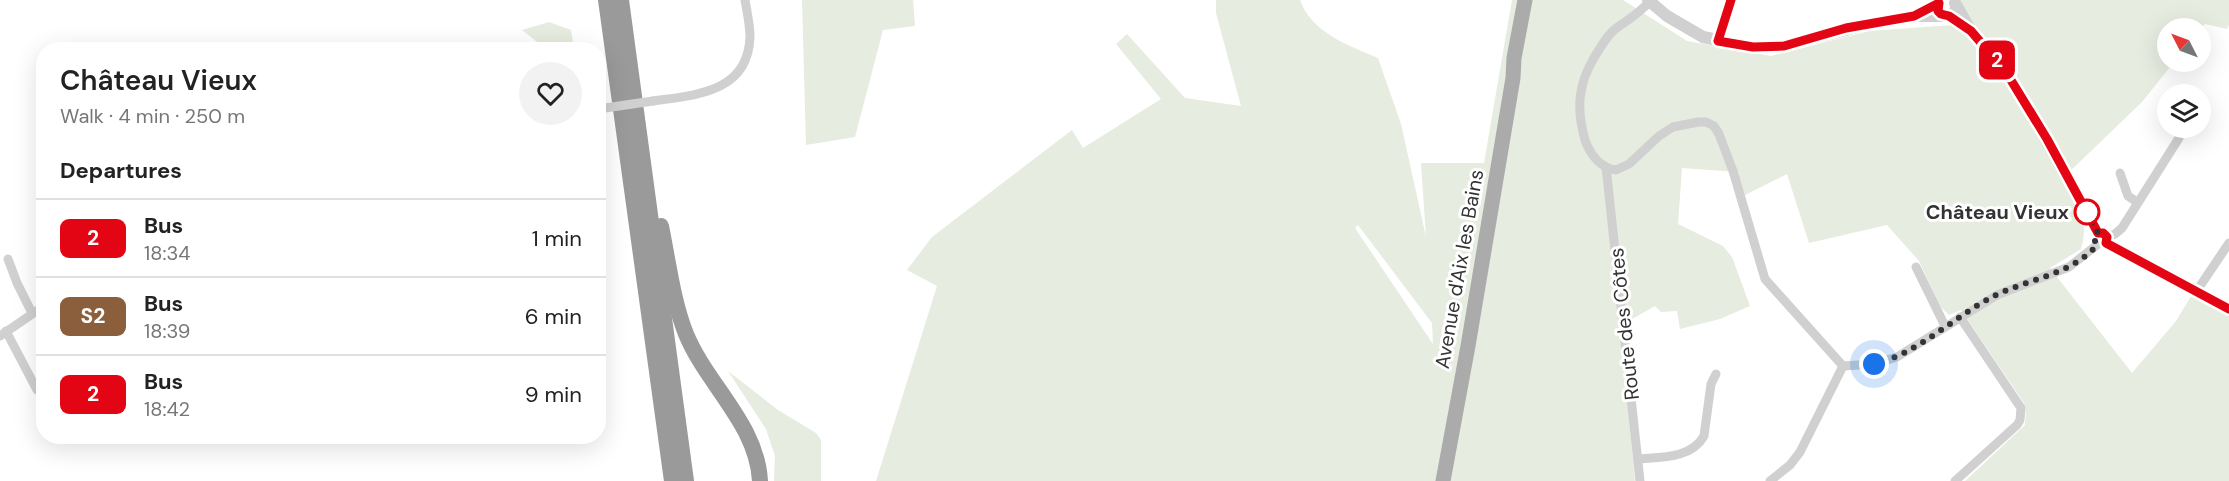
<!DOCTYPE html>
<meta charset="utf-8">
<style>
:root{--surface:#fff;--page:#f2f2f2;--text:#222;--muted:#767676;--line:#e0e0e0}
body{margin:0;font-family:"DM Sans",sans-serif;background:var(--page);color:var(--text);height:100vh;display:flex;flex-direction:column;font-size:22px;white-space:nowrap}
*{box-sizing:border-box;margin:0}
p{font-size:20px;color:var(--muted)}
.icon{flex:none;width:33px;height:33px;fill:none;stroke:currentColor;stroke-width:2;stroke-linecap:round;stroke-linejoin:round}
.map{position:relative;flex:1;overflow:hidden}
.panel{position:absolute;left:36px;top:42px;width:570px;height:402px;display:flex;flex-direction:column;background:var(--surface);border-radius:24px;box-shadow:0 6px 24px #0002}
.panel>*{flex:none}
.badge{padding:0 12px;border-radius:9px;font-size:21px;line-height:39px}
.needle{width:39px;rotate:312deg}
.buttons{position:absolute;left:2157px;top:18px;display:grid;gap:12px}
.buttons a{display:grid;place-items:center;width:54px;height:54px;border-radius:50%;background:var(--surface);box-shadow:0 6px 24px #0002;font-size:30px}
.you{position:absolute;width:30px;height:30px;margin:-15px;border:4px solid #fff;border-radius:50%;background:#1a73e8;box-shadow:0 0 0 9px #1a73e833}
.map>.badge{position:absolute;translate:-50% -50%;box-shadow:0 0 0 3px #fff}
h2{padding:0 24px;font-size:22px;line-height:54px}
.round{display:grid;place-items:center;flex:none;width:63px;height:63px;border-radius:32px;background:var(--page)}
.overview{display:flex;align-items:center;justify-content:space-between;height:102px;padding:0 24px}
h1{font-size:28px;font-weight:600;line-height:45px}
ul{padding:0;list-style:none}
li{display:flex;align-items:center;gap:18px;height:78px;padding:0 24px;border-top:2px solid var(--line)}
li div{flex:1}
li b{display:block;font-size:22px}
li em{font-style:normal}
li .badge{min-width:66px;font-weight:700;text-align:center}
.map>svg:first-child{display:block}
</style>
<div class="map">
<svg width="2229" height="481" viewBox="0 0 2229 481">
<rect width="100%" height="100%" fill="#fff"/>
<!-- green -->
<g fill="#e6ecdf" fill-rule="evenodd">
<path d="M802 0H913L915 26 883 30 855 137 806 145Z"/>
<path d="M1216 0H1300C1312 33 1348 45 1378 58L1401 124 1426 237 1421 163H1484L1512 0H1623L1687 41 1771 56 1869 31 1952 25 1959 0H2229V25L2227 29 2205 24 2201 29 2168 28V62H2174L2142 102 2063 178C2077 205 2090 219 2081 249L2050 268 2132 373 2176 321 2193 293 2229 313V481H1965L2025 425 2026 412 2024 403 1961 310 1949 315 1940 306 1919 261 1887 225 1809 243 1787 174 1743 196 1738 172 1682 168 1678 224 1723 246 1732 257 1750 306 1720 319 1680 329 1677 311 1661 312 1655 306 1620 326 1635 481H876L937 286 907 270 932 237 1072 130 1083 148 1161 99 1116 44 1127 34 1185 98 1241 106 1216 13ZM1358 225 1432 323 1433 344 1355 228Z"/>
<path d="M549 22 571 30 574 49H546L522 30Z"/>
<path d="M728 371 778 410 816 433 821 440V481H774L775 456 766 429Z"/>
</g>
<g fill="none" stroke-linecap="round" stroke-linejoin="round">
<!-- minor -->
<g stroke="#d0d0d0" stroke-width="9">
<path d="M1650 1C1639 14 1627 20 1614 30 1606 37 1601 47 1595 56 1578 84 1576 108 1585 140 1590 154 1600 168 1616 170L1629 164 1659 136 1673 127 1698 122H1706L1714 126 1719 134 1733 171 1765 279 1843 366 1874 364 1897 357 1997 295 2069 267 2097 245"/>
<path d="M653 101C695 95 748 93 750 37 750 25 747 12 745 0"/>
<path d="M1606 167 1640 481"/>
<path d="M2120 173 2128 196 2137 202"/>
<path d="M2107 237 2115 234 2122 228 2179 138"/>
<path d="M8 259 17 283 32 313"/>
<path d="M1916 267 1945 326"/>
<path d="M2196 292 2229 243"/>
<path d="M6 331 37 390"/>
<path d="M0 336 44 306"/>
<path d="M1638 459C1660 457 1691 459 1704 436L1711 384 1716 374"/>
<path d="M1770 481 1790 465 1800 452 1843 366"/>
<path d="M1955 481 2017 425 2020 420 2021 408 1960 317"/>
</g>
<!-- tertiary -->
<g stroke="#d0d0d0" stroke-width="12">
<path d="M1648 0 1667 16 1703 37 1753 47 1784 46 1869 24 1914 16H1949L1955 12 1956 7"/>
<path d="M1955 3 1971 31 2015 85 2098 233"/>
<path d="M1920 13 1939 3"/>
<path d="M2106 243 2229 309"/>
</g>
<!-- primary -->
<path stroke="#ababab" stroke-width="15" d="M1443 481 1468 346 1513 78 1514 58 1525 0"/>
<!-- motorway -->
<g stroke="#9a9a9a" stroke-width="16">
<path d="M606 0 672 481"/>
<path d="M621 0 686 481"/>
<path d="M661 226C668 260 673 302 686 334 707 385 757 424 760 481"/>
</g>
<!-- minor-bridge -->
<path stroke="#d0d0d0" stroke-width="9" d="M605 108 653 101"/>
</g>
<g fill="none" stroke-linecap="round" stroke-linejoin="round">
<!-- line casing -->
<g stroke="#fff" stroke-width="14">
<path id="line" d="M1731 0 1718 41 1753 47 1784 46 1846 28 1914 16 1939 3 1938 11 1941 14 1949 16 1971 31 2006 72 2047 139 2098 233H2103L2107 237 2106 243 2229 309"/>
</g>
<!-- line -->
<use href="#line" stroke="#e30513" stroke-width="9"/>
<!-- walk -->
<path stroke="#333" stroke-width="6" stroke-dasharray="0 10.8" d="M1874 364C1916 355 1955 316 1994 296 2028 279 2071 275 2097 245L2094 239 2098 233 2087 212"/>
</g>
<!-- markers -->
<circle fill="#fff" stroke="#e30513" stroke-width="3" cx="2087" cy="212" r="12"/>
<g text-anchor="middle" stroke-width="6" stroke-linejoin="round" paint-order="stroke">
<!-- stop labels -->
<g font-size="20" font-weight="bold" fill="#333" stroke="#fff" text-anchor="end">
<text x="2069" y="219">Château Vieux</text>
</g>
<!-- street labels -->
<g font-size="20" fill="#333" stroke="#fff">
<text transform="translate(1459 269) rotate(-80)" y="7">Avenue d'Aix les Bains</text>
<text transform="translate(1624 324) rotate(-96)" y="7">Route des Côtes</text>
</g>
</g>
</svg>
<div class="buttons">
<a><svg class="needle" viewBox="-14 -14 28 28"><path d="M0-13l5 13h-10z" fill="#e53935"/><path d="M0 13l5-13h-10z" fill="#767676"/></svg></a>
<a><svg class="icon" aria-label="layers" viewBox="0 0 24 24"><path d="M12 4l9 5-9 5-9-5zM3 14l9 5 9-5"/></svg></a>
</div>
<div class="you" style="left:1874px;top:364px"></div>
<b class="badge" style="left:1997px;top:60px;background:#e30513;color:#fff">2</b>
<section class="panel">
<div class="overview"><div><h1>Château Vieux</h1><p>Walk · 4 min · 250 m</p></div><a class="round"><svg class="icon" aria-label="heart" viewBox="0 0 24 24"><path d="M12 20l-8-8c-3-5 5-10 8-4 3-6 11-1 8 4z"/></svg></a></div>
<h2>Departures</h2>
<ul>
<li><span class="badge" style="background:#e30513;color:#fff">2</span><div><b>Bus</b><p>18:34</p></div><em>1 min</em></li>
<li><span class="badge" style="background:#8b5e3c;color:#fff">S2</span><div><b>Bus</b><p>18:39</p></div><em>6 min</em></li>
<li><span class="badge" style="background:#e30513;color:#fff">2</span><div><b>Bus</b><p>18:42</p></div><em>9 min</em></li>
</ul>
</section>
</div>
